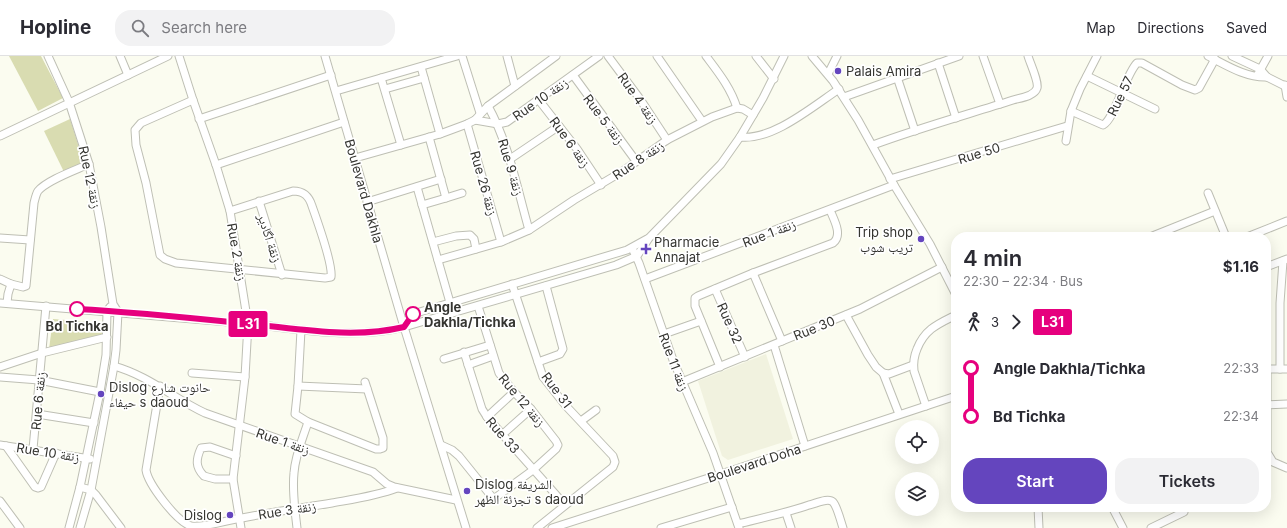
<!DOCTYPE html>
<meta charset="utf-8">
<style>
:root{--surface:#fff;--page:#f2f2f3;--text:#2b2b33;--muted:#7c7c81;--line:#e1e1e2;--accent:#6445be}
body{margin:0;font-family:Inter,"Noto Naskh Arabic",sans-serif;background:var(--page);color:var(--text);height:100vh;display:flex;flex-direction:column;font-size:15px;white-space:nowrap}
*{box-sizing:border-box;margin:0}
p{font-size:13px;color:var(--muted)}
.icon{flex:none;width:22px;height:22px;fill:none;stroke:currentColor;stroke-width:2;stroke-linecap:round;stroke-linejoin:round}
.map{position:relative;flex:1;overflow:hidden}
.drawer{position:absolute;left:951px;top:176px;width:320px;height:280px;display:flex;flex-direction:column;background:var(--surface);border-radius:16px;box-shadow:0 4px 16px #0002}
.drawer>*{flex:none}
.badge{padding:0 8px;border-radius:3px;font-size:14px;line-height:26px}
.buttons{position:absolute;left:895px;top:364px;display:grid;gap:8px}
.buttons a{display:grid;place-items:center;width:44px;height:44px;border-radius:50%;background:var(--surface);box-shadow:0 4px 16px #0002;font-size:20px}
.map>.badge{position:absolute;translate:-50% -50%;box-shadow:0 0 0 2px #fff}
.legs{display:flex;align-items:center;gap:6px;height:44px;padding:0 12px;font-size:13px}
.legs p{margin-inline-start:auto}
.headline{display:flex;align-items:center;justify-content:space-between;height:68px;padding:0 12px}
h1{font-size:22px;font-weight:600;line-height:30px}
.button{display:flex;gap:8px;margin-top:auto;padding:8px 12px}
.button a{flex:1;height:46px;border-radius:16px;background:var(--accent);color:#fff;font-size:16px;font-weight:600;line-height:46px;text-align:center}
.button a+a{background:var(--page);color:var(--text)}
ul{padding:0 12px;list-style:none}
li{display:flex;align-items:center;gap:14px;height:48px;font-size:15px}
li i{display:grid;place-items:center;width:6px;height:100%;margin:0 5px;background:currentColor}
li i::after{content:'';width:10px;height:10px;margin:-5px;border:3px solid;border-radius:50%;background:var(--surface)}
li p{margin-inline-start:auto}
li:first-child i{background:linear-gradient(#0000 50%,currentColor 0)}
li:last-child i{background:linear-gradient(currentColor 50%,#0000 0)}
header{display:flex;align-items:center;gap:24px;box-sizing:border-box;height:56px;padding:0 20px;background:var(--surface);border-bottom:1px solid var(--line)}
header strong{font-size:19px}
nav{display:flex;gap:22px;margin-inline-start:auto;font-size:14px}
.search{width:280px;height:36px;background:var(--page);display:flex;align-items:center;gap:10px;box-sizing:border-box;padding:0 14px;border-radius:16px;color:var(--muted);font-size:15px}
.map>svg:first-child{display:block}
</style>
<header>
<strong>Hopline</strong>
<div class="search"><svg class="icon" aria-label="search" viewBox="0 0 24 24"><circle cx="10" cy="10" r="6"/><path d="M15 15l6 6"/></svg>Search here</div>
<nav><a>Map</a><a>Directions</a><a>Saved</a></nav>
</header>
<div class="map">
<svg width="1287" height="472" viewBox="0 0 1287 472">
<rect width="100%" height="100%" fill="#fbfcf0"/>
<!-- built -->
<path fill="#f1f2df" d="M766 298 793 383 728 404 722 400 698 325Z"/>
<!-- green -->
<g fill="#d9dcb1">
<path d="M9 0H41L63 42 38 55Z"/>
<path d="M70 63 84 107 64 116 44 75Z"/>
<path d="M53 263 105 267V278L49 293Z"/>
</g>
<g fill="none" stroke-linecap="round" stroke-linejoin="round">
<!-- minor casing -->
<g stroke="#bebfb4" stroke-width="9">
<g id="minor">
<path d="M48 0 69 46 89 108 101 171 113 248 118 256 116 294 114 310 91 434 80 472"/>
<path d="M120 0 128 19"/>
<path d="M179 0 193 44 216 109 230 155 248 268 245 321 233 423 241 472"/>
<path d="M325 0 404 271 466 472"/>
<path d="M462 0 480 57"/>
<path d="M507 0 515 30"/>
<path d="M608 0 640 43 667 84"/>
<path d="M657 0 702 65"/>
<path d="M706 0C718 16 731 32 737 52"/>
<path d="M756 0 774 23"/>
<path d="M812 0 833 25 858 64 894 129 930 188 956 239"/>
<path d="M983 0 1000 48"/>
<path d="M1208 0C1226 9 1246 22 1267 21"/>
<path d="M1232 0 1260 13 1267 21 1287 31"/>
<path d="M938 7 956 62"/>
<path d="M421 11 440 78"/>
<path d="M828 18 837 0"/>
<path d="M1258 18 1268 0"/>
<path d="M573 19 636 105"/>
<path d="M1087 20 1155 53"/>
<path d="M897 21 915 75"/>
<path d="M381 22 401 89"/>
<path d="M1285 29 1287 41"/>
<path d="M385 33 424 22"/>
<path d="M336 35 457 0"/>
<path d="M844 41 959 0"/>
<path d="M538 43 577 93 601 129"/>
<path d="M193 44 141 67 135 74 136 89 146 127 160 199 165 203 176 207 325 222 331 221C333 209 317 164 312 150 309 140 304 135 293 135L230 155"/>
<path d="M488 50C509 88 517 132 529 174"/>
<path d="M1071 55 1103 69C1115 63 1125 19 1137 7H1142L1182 29 1195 34 1199 32 1215 3"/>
<path d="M199 63 331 19"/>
<path d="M475 64 498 68 507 66 599 0"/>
<path d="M467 68 501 186"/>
<path d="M0 80 168 0"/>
<path d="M740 81C772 85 812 51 839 33"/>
<path d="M1066 85 1071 55 1080 33 1097 0"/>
<path d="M873 89C919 72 966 59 1013 44 1020 42 1035 40 1037 32 1039 26 1030 7 1028 0"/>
<path d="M355 102 440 78 467 68 475 64 488 50 556 0"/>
<path d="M510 103 559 70"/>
<path d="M216 109 344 66"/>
<path d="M890 123 1067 70"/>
<path d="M417 131 453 257"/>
<path d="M1208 137 1226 181"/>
<path d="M446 142 462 137"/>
<path d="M259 145 282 219"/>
<path d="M367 146 441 123"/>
<path d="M422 149 446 142 429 81"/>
<path d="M1150 181 1215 155"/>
<path d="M1247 181 1287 165"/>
<path d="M0 182 30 184"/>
<path d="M433 186 456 180 470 179 474 183 476 193"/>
<path d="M632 192 639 207 673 304 713 397 739 472"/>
<path d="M438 204 501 186 529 174 574 144 623 115 667 84 712 61 737 52 743 53 753 59"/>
<path d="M1266 211 1287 203"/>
<path d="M753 217 782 285"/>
<path d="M0 223 11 228"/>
<path d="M645 223 894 129"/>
<path d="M512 228 543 321 566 350 613 400 615 406 613 411 537 472"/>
<path d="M715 233 745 301"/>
<path d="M0 247C81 253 161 260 241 267 295 272 350 284 404 271L616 209 637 200 649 182 721 108 740 81 763 42 784 0"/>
<path d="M7 247 8 238 11 228 23 231 26 230 34 147C35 143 36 138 38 135 47 124 76 114 89 108"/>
<path d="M846 259 868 299 876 311 883 317 899 358"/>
<path d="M404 271 413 258 627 194 647 183"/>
<path d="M664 278 701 265"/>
<path d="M774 289 805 390"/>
<path d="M464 296 482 353 487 361 565 449"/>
<path d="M444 303 490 289"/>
<path d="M538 306 560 298 563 293 546 230"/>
<path d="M468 309 493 300"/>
<path d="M114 310C149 320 173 342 205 357L373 416 387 428 394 431 456 444"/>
<path d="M0 311 42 297 107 281"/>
<path d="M720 311 695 250V242L698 240 753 217 833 187C843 179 834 164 830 154"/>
<path d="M1266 313H1287"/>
<path d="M1267 313V396L1273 406 1287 412"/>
<path d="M1280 313V247L1283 205"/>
<path d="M192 317 245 321"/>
<path d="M883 317 889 318 913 309"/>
<path d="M0 321 39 324 100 336"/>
<path d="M682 326 860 253 942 211"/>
<path d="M160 330 146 414C148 428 177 466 191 470 204 472 227 464 242 462 272 456 302 452 332 447 354 443 376 440 397 432"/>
<path d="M298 330 367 333"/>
<path d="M1266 349 1287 348"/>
<path d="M926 350 914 315C913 307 914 300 917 293 925 273 938 268 956 259"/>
<path d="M37 358 94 367"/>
<path d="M487 361 514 336"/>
<path d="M581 365 596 354"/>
<path d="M308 366 376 393H380L383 392V382L365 326"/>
<path d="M503 378 531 353"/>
<path d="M0 389 90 403"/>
<path d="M441 389 452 394 459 400 492 441 495 442 533 414 556 393 558 389 556 385 531 353 514 336 499 317 478 250"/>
<path d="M6 390 35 431 38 432 41 431 56 397"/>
<path d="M33 393 46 250"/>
<path d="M233 423H215L204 420C195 411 196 403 201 392L210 391 236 400"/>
<path d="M80 431 91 434 96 439 121 472"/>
<path d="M0 445 20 472"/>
<path d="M1038 451 1039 472"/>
<path d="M1112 451 1123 472"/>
<path d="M786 457 791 472"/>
<path d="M738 468C762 462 786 457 809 449 815 448 828 441 833 446 837 450 841 466 843 472"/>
<path d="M69 472 80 431 100 336 106 299 107 255 110 251"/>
<path d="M297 472C295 454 292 435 294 417 295 399 303 382 308 366L295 358 298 330 301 274"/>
<path d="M552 472 721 418 956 340"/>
<path d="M661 472 732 451"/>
<path d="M1151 472 1184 456"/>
</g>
</g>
<!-- minor -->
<use href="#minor" stroke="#fff" stroke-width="7"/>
</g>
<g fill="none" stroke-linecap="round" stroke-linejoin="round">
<!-- line-1 casing -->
<g stroke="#fff" stroke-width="9">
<path id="line-1" d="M77 253C135 256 192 262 250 268 301 273 353 283 404 271L413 258"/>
</g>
<!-- line-1 -->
<use href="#line-1" stroke="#e6007e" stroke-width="6"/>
</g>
<!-- markers -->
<g fill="#6445be" stroke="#fff" stroke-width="1.5">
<circle cx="838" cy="15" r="4"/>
<circle cx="921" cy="183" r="4"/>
<path d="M644 187h4v4h4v4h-4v4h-4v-4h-4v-4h4z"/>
<circle cx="101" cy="338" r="4"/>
<circle cx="467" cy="435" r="4"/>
<circle cx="230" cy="459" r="4"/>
</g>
<g fill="#fff" stroke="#e6007e" stroke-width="2">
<circle cx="77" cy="253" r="7"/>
<circle cx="413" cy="258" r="7"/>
</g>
<g text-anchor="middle" stroke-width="3.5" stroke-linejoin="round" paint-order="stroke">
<!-- poi labels -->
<g font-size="13" fill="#353531" stroke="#fff" text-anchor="start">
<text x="846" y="20">Palais Amira</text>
<text x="913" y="181" text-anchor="end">Trip shop<tspan x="913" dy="15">تريب شوب</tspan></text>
<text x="654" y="191">Pharmacie<tspan x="654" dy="15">Annajat</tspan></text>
<text x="109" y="336">Dislog حانوت شارع<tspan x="109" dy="15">حيفاء s daoud</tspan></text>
<text x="475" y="433">Dislog الشريفة<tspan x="475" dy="15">تجزئة الظهر s daoud</tspan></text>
<text x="222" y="464" text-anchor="end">Dislog</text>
</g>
<!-- street labels -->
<g font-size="13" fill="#353531" stroke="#fff">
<text transform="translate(1120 40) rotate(-64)" y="5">Rue 57</text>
<text transform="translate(638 42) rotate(55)" y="5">Rue 4 زنقة</text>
<text transform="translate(540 43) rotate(-35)" y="5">Rue 10 زنقة</text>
<text transform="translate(604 63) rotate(53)" y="5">Rue 5 زنقة</text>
<text transform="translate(570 86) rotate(54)" y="5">Rue 6 زنقة</text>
<text transform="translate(979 97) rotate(-17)" y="5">Rue 50</text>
<text transform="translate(638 104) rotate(-34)" y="5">Rue 8 زنقة</text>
<text transform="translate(511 111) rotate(73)" y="5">Rue 9 زنقة</text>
<text transform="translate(90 121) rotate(78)" y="5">Rue 12 زنقة</text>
<text transform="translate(484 127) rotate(74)" y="5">Rue 26 زنقة</text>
<text transform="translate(364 135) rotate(74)" y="5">Boulevard Dakhla</text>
<text transform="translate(769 177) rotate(-21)" y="5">Rue 1 زنقة</text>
<text transform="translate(270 182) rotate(72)" y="5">زنقة اگادير</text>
<text transform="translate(237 196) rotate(80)" y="5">Rue 2 زنقة</text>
<text transform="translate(730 267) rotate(66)" y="5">Rue 32</text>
<text transform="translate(814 272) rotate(-22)" y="5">Rue 30</text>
<text transform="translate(674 306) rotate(69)" y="5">Rue 11 زنقة</text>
<text transform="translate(557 334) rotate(53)" y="5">Rue 31</text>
<text transform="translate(522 344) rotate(50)" y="5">Rue 12 زنقة</text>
<text transform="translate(38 345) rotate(-85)" y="5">Rue 6 زنقة</text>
<text transform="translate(503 379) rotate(49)" y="5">Rue 33</text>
<text transform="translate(283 385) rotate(19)" y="5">Rue 1 زنقة</text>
<text transform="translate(48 396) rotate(9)" y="5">Rue 10 زنقة</text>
<text transform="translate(754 407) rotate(-18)" y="5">Boulevard Doha</text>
<text transform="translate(287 454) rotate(-9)" y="5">Rue 3 زنقة</text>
</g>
<!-- stop labels -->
<g font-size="13" font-weight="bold" fill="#353531" stroke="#fff" text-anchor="start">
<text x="424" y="256">Angle<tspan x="424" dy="15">Dakhla/Tichka</tspan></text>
<text x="77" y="275" text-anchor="middle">Bd Tichka</text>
</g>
</g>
</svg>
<div class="buttons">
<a><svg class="icon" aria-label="locate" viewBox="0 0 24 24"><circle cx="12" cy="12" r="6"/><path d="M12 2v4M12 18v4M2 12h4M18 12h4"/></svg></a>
<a><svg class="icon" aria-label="layers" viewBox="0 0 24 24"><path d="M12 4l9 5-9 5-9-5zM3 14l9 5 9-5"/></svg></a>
</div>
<b class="badge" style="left:248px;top:268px;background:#e6007e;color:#fff">L31</b>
<section class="drawer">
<div class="headline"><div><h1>4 min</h1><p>22:30 – 22:34 · Bus</p></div><b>$1.16</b></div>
<div class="legs"><svg class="icon" aria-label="walk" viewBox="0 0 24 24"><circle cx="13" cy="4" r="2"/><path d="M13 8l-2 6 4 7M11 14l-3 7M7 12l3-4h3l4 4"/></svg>3<svg class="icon" aria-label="forward" viewBox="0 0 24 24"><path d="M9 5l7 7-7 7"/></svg><b class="badge" style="background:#e6007e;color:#fff">L31</b></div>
<ul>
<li><i style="color:#e6007e"></i><b>Angle Dakhla/Tichka</b><p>22:33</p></li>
<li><i style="color:#e6007e"></i><b>Bd Tichka</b><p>22:34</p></li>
</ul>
<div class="button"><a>Start</a><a>Tickets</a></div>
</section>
</div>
